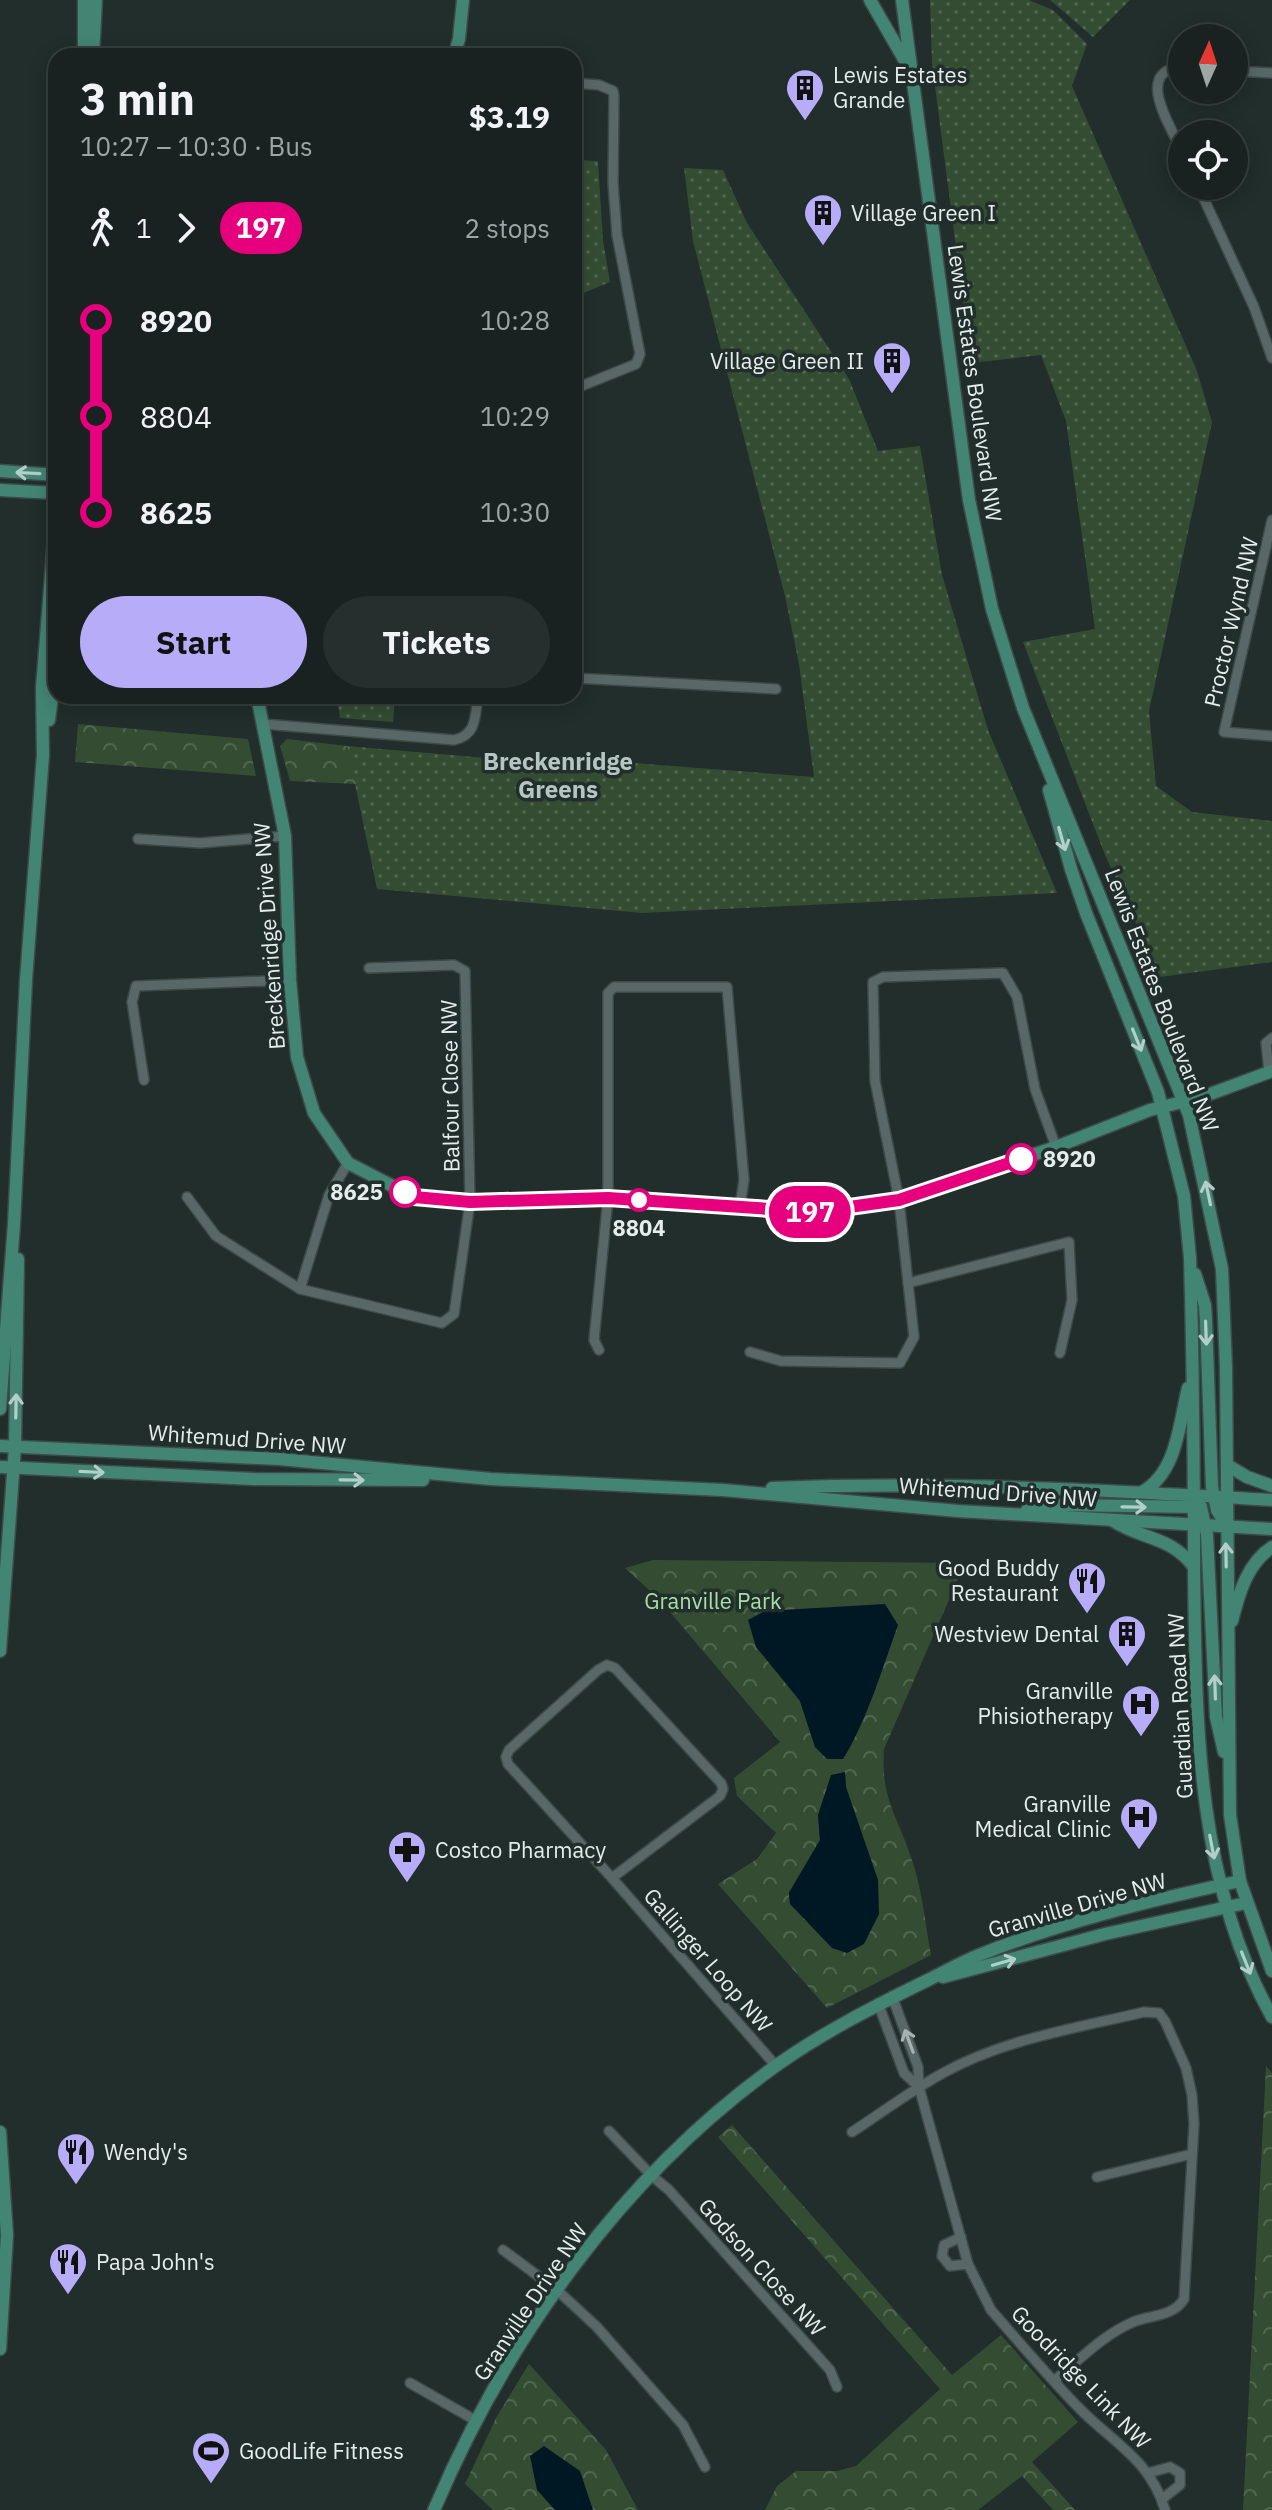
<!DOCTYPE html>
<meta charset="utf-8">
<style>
:root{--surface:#192221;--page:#262f2e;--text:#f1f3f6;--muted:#9fa4a5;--line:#373f3f;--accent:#b6acf8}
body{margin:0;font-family:"IBM Plex Sans",sans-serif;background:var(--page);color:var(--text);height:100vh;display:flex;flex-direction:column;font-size:30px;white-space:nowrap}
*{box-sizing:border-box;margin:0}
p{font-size:26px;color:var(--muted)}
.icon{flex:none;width:44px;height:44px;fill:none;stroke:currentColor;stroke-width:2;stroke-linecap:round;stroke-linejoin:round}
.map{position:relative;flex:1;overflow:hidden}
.drawer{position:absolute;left:48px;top:48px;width:534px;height:656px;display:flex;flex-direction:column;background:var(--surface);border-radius:24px;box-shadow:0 4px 20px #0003,0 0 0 2px var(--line)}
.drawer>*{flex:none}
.badge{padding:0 16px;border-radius:26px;font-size:28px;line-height:52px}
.needle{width:52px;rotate:3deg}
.buttons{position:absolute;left:1168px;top:24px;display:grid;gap:16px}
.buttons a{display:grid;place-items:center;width:80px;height:80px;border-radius:50%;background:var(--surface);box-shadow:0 4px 20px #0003,0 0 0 2px var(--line);font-size:40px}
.map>.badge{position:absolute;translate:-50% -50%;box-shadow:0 0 0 4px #fff}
.legs{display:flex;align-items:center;gap:12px;height:88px;padding:0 32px;font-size:26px}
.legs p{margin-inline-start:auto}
.overview{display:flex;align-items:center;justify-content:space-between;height:136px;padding:0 32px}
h1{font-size:44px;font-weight:700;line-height:60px}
.action{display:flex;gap:16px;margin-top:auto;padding:16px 32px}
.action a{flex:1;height:92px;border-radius:48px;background:var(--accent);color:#111;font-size:32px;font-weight:700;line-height:92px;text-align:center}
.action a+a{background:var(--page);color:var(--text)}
ul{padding:0 32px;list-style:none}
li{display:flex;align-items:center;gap:28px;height:96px;font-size:30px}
li i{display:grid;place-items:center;width:12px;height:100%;margin:0 10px;background:currentColor}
li i::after{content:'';width:20px;height:20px;margin:-10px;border:6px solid;border-radius:50%;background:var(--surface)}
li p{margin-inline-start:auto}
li:first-child i{background:linear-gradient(#0000 50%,currentColor 0)}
li:last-child i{background:linear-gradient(currentColor 50%,#0000 0)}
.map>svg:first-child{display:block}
</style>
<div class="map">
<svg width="1272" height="2510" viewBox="0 0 1272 2510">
<defs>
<pattern id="grass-dots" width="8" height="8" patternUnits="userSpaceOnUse" patternTransform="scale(2)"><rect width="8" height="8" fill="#344d32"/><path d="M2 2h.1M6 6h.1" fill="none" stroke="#516750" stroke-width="1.8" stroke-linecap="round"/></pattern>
<pattern id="park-crowns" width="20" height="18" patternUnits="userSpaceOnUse" patternTransform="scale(2)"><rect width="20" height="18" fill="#344d32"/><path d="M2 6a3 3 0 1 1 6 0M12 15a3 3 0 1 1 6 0" fill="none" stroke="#516750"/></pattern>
</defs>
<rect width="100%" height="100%" fill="#212e2c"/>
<!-- grass -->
<g fill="url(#grass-dots)">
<path d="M930 0H1029L1053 10 1087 44 1072 86 1197 371 1212 422 1149 711 1156 786 1192 812 1272 821V962L1160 977 1105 855 1023 642 1095 629 1066 421 1041 355 971 363 932 63Z"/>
<path d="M1050 0H1130L1093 37Z"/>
<path d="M574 160 598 161 603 241 610 282 574 297Z"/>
<path d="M684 168 723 170 747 223 849 379 878 451 920 446 942 575 988 730 1057 893 642 913 377 889 347 746 486 758 595 760 814 777 799 664 785 596 693 241Z"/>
<path d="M337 696H395L393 722 340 718Z"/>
</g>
<!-- park -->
<g fill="url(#park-crowns)" fill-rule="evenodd">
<path d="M78 724 248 739 256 776 75 762Z"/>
<path d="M287 739 347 746 356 784 290 781 280 746Z"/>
<path d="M653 1560 965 1563 884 1749C881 1800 896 1812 911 1857 922 1887 925 1923 931 1955L827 2008 718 1884 757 1859 776 1833 737 1796 734 1778 780 1742 659 1599 625 1568ZM898 1625 852 1744 843 1759 815 1747 800 1701ZM845 1773 846 1786 790 1904 789 1892 820 1840 818 1815Z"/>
<path d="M1266 2066 1272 2073V2510H1243Z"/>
<path d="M732 2125 952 2375 1001 2335 1078 2422 1032 2462 1075 2510H1053L1022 2476 978 2510H765L777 2486 796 2471H837L856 2466 940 2389 718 2137Z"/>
<path d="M529 2364 606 2450 638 2510H493L465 2484 496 2418Z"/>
</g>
<!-- water -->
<g fill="#001823">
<path d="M885 1604 898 1625C882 1669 868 1718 843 1759H827L815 1747 800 1701 756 1647 748 1620 765 1611Z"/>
<path d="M845 1772 846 1787 878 1880 879 1914 864 1944 847 1953 832 1948 790 1904 789 1893 820 1840 818 1815 831 1775Z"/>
<path d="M544 2446 580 2471 593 2510H555L537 2490 530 2456Z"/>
</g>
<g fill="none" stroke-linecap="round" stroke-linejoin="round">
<!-- street casing -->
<g stroke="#3e4a48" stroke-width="12">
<g id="street">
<path d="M1182 67C1133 70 1171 127 1182 151"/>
<path d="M1234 71 1272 73"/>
<path d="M574 83 599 85 613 91 614 96 613 183 617 235 640 354 636 364 574 389"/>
<path d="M1198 186 1254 307 1272 358"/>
<path d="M1272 520 1224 732 1272 736"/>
<path d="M574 678 776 689"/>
<path d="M264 724 454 740C477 735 475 716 478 696"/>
<path d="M138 839 200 843 285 836"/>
<path d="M1269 1072 1266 1043 1272 1038"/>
<path d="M144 1080 132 1002 136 986 290 980"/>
<path d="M187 1197 216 1236 300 1289 442 1323 454 1314 470 1202 465 971 454 965 369 968"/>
<path d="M908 1283 1069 1242 1072 1300 1060 1353"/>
<path d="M300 1289 329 1195 348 1163"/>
<path d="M599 1350 594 1340 608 1198V993L614 987H727L744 1180 740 1206"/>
<path d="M750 1352 781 1361 900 1363 914 1337 899 1200 875 1081 873 982 883 977 1003 973 1017 997 1035 1089 1056 1147"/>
<path d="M612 1878 720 1796 723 1789 721 1783 615 1668 607 1665 598 1670 509 1750 506 1757 508 1764 612 1878 776 2066"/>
<path d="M892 1996 918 2067 919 2087 968 2264 991 2310C1021 2344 1051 2380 1083 2412 1116 2444 1151 2462 1165 2510"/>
<path d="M878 2003 904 2073 919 2087"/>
<path d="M609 2131 652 2176 669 2190 830 2370 837 2387"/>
<path d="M852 2132C883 2112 913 2089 945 2072 1005 2039 1077 2028 1144 2012L1159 2013 1165 2021 1186 2068 1192 2095 1194 2124 1184 2299C1173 2317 1150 2315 1133 2322 1103 2335 1079 2360 1055 2380"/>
<path d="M1097 2177 1192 2154"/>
<path d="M961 2237 944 2245 942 2256 950 2266 968 2264"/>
<path d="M503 2250 557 2290 597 2327 683 2425 705 2467"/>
<path d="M410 2383 475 2420"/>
<path d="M1148 2473 1170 2467 1180 2473V2485L1162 2499"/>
</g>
</g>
<!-- secondary casing -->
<g stroke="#3e4a48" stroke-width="15">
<g id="secondary">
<path d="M870 0 908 66"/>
<path d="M902 0 969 500 992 609 1023 708 1189 1115 1222 1269 1226 1367 1230 1815 1240 1881 1272 1971"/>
<path d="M84 56V0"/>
<path d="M93 56 96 0"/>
<path d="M454 56 459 39 463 0"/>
<path d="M0 471 56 475"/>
<path d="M0 490 56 493"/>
<path d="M257 696 285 836 290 980 297 1057 314 1113 348 1163 414 1197 470 1202 608 1198 814 1212 899 1200 1056 1147 1150 1110 1202 1097 1272 1071"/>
<path d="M49 720 56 667"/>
<path d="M1049 790 1071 869 1086 913 1158 1092 1184 1196 1190 1258C1193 1361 1194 1464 1194 1568 1196 1721 1195 1879 1272 2017"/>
<path d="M1195 1274 1205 1305 1206 1321 1212 1487 1217 1510 1225 1523"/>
<path d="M0 1409 14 1224 26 980 43 755 42 688 56 514"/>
<path d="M0 1446 279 1459 491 1479 723 1490 958 1511 1272 1529"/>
<path d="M1227 1465 1247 1477 1272 1486"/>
<path d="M0 1467 254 1479 423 1480"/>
<path d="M772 1488C939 1481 1105 1490 1272 1500"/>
<path d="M1142 1492C1177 1473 1179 1424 1188 1388"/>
<path d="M1194 1495 1201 1507 1207 1535 1216 1717 1224 1752"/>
<path d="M1027 1510 1060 1505 1200 1507"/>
<path d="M1112 1520C1141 1540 1170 1535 1194 1567"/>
<path d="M1232 1621C1239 1593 1247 1564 1272 1547"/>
<path d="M0 1651 15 1447 18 1259"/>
<path d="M943 1977 1105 1934 1246 1903"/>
<path d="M0 2132 7 2235 0 2349"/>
<path d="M434 2510C507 2338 624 2174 777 2065 825 2031 877 2005 930 1979 946 1971 962 1962 979 1955 1062 1922 1152 1900 1240 1881"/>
</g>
</g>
<!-- street -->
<use href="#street" stroke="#596866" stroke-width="9"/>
<!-- secondary -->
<use href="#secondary" stroke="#438573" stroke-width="12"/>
</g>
<!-- one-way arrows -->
<defs><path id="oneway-shaft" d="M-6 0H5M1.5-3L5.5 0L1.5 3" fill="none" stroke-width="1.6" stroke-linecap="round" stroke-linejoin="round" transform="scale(2)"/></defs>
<g stroke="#b4cec8">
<use href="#oneway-shaft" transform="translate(28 473) rotate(-177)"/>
<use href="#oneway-shaft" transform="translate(1062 839) rotate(74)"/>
<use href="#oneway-shaft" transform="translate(1137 1040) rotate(68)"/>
<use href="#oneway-shaft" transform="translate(1208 1193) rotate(-102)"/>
<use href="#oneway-shaft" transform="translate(1206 1333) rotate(88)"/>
<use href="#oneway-shaft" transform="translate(16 1406) rotate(-89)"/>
<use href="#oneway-shaft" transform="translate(92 1472) rotate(3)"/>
<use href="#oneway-shaft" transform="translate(352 1480) rotate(1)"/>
<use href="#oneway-shaft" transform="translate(1134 1507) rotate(1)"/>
<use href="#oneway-shaft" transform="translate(1226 1555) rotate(-91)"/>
<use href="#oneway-shaft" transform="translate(1215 1687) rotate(-92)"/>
<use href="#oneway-shaft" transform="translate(1212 1847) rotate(79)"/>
<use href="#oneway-shaft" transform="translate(1004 1962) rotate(-16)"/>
<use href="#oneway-shaft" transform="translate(1246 1963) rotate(68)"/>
</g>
<use stroke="#a6b2b0" href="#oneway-shaft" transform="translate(909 2041) rotate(-110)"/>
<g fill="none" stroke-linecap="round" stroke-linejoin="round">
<!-- line-1 casing -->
<g stroke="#fff" stroke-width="18">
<path id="line-1" d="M405 1192 414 1197 470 1202 608 1198 814 1212 899 1200 1021 1159"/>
</g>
<!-- line-1 -->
<use href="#line-1" stroke="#e6007e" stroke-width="12"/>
</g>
<!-- icons -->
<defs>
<g id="building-pin" transform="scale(2)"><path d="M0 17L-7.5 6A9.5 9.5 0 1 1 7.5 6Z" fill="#b6acf8" stroke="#212e2c"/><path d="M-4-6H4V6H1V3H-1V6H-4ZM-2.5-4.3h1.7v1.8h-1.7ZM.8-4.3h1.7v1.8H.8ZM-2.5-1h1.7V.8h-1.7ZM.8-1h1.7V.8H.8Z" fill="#111"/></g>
<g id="restaurant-pin" transform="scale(2)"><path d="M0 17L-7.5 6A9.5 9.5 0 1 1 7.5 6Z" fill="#b6acf8" stroke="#212e2c"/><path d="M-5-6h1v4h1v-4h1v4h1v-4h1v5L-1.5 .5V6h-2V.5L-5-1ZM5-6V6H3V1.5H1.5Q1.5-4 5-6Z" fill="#111"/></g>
<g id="hospital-pin" transform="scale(2)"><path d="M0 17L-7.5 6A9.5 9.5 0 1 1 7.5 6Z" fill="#b6acf8" stroke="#212e2c"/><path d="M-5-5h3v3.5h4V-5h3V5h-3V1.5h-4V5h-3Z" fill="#111"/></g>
<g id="pharmacy-pin" transform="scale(2)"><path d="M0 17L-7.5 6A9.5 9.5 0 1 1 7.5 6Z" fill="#b6acf8" stroke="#212e2c"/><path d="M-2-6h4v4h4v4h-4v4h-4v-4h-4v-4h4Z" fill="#111"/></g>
<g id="stadium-pin" transform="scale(2)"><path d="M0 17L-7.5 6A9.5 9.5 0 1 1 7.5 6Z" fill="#b6acf8" stroke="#212e2c"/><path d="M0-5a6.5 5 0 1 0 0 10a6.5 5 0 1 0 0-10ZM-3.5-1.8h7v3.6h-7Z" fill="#111"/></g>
</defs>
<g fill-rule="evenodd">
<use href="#building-pin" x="805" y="88"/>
<use href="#building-pin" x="823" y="213"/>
<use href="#building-pin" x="892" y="361"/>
<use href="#restaurant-pin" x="1087" y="1581"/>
<use href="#building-pin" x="1127" y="1634"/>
<use href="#hospital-pin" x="1141" y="1704"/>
<use href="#hospital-pin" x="1139" y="1817"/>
<use href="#pharmacy-pin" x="407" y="1850"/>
<use href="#restaurant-pin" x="76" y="2152"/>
<use href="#restaurant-pin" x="68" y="2262"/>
<use href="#stadium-pin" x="211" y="2451"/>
</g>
<!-- markers -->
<g fill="#fff" stroke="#e6007e" stroke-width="4">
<circle cx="1021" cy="1159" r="14"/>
<circle cx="405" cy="1192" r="14"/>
<circle cx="639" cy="1200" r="10"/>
</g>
<g text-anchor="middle" stroke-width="7" stroke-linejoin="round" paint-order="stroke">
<!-- poi labels -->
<g font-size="22" fill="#e5eeec" stroke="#212e2c" text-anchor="start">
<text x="833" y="83">Lewis Estates<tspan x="833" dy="25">Grande</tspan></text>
<text x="851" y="221">Village Green I</text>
<text x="864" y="369" text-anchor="end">Village Green II</text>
<text x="1059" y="1576" text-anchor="end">Good Buddy<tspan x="1059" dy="25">Restaurant</tspan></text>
<text x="1099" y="1642" text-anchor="end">Westview Dental</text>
<text x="1113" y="1699" text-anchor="end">Granville<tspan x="1113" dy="25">Phisiotherapy</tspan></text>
<text x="1111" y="1812" text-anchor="end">Granville<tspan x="1111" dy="25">Medical Clinic</tspan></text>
<text x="435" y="1858">Costco Pharmacy</text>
<text x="104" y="2160">Wendy's</text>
<text x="96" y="2270">Papa John's</text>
<text x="239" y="2459">GoodLife Fitness</text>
</g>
<!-- street labels -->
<g font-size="22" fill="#e5eeec" stroke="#212e2c">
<text transform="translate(975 383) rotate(82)" y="8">Lewis Estates Boulevard NW</text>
<text transform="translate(1231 622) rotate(-77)" y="8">Proctor Wynd NW</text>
<text transform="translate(269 936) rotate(-94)" y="8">Breckenridge Drive NW</text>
<text transform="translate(1162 1000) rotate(69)" y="8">Lewis Estates Boulevard NW</text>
<text transform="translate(450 1086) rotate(-91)" y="8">Balfour Close NW</text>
<text transform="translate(247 1439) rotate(4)" y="8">Whitemud Drive NW</text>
<text transform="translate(998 1492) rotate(4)" y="8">Whitemud Drive NW</text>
<text transform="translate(1180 1706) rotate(-93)" y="8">Guardian Road NW</text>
<text transform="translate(1077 1905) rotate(-16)" y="8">Granville Drive NW</text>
<text transform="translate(708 1960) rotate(49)" y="8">Gallinger Loop NW</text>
<text transform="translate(762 2267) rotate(48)" y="8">Godson Close NW</text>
<text transform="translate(530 2302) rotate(-56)" y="8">Granville Drive NW</text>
<text transform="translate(1081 2377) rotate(46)" y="8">Goodridge Link NW</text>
</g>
<!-- stop labels -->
<g font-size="22" font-weight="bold" fill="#e5eeec" stroke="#212e2c" text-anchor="start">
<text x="1043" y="1167">8920</text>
<text x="383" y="1200" text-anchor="end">8625</text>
<text x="639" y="1236" text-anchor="middle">8804</text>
</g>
<!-- park labels -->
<g font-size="22" fill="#a8e0a4" stroke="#212e2c">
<text x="713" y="1609">Granville Park</text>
</g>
<!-- neighbourhood labels -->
<g font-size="24" font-weight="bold" fill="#b4c5c2" stroke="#212e2c">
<text x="558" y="770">Breckenridge<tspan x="558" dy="28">Greens</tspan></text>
</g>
</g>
</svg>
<div class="buttons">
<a><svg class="needle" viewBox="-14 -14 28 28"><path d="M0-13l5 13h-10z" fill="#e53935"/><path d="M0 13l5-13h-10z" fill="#9fa4a5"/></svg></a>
<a><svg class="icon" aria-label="locate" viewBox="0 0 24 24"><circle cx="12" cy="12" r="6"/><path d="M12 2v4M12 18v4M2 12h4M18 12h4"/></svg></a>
</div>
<b class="badge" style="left:810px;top:1212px;background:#e6007e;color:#fff">197</b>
<section class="drawer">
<div class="overview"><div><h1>3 min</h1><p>10:27 – 10:30 · Bus</p></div><b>$3.19</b></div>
<div class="legs"><svg class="icon" aria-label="walk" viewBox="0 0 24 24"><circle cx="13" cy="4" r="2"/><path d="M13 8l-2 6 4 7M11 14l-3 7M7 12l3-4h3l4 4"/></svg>1<svg class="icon" aria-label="forward" viewBox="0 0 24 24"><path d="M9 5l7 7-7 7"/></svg><b class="badge" style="background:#e6007e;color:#fff">197</b><p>2 stops</p></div>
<ul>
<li><i style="color:#e6007e"></i><b>8920</b><p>10:28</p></li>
<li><i style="color:#e6007e"></i><span>8804</span><p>10:29</p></li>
<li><i style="color:#e6007e"></i><b>8625</b><p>10:30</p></li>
</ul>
<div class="action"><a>Start</a><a>Tickets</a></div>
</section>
</div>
